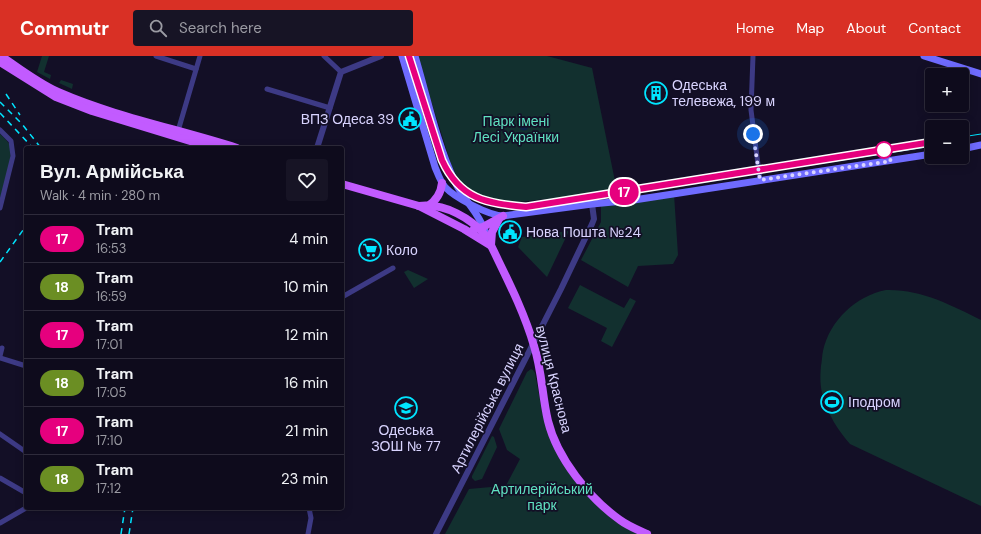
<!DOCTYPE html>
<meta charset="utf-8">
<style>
:root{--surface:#0e0b1c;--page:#171425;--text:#f1f3f6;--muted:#9b9ba3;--line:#2e2b3b;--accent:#d93025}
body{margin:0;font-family:"DM Sans",sans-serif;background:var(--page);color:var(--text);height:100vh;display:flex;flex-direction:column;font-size:15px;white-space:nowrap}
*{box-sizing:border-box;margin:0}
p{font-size:13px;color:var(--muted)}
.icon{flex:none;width:22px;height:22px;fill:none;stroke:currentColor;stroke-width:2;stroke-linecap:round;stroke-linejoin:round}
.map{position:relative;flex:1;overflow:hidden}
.details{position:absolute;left:24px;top:90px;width:320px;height:364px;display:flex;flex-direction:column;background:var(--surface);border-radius:4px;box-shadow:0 2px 10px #0003,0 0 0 1px var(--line)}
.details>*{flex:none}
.badge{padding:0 8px;border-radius:13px;font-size:14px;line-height:26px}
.buttons{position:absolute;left:925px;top:12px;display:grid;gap:8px}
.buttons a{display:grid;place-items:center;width:44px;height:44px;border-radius:4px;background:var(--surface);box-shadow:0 2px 10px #0003,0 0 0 1px var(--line);font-size:20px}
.you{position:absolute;width:20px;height:20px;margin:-10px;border:3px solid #fff;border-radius:50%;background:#1a73e8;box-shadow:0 0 0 6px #1a73e833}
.map>.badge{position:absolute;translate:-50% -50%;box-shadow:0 0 0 2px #fff}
.round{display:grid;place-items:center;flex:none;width:42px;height:42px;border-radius:4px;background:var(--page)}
.overview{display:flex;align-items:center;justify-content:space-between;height:68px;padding:0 16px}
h1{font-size:19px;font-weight:800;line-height:30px}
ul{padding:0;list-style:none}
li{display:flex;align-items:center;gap:12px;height:48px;padding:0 16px;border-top:1px solid var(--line)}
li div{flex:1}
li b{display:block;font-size:15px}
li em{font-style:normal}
li .badge{min-width:44px;font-weight:700;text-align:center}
header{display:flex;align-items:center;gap:24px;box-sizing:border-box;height:56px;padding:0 20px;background:var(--accent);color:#fff}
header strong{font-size:19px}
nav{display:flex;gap:22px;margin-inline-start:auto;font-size:14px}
.search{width:280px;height:36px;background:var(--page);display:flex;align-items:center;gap:10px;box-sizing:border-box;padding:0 14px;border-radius:4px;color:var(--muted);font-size:15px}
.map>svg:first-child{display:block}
</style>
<header>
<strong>Commutr</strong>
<div class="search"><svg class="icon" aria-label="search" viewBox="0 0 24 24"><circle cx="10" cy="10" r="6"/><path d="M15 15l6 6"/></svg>Search here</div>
<nav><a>Home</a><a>Map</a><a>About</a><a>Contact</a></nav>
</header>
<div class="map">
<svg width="981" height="478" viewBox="0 0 981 478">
<rect width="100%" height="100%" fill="#130f26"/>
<!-- green -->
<g fill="#12302f">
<path d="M42 0H49L44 16 51 19 50 23 37 16Z"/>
<path d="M417 0H547L592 12 617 135 510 147 481 142 470 136 459 126 451 108Z"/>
<path d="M61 24 73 28 72 33 59 27Z"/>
<path d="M0 78C3 81 7 84 9 88 15 102 4 129 0 144Z"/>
<path d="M674 138 678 199 673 208 638 210 628 231 581 204 601 166V149Z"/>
<path d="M568 175V177L547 221 518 191 522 181Z"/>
<path d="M408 214 428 223 414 232 404 216Z"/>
<path d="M580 229 624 252 630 242 636 245 612 291 601 285 607 272 568 252Z"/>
<path d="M886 234C921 233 951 249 981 264V450L850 388C838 374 828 359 823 340 820 331 820 320 821 310 822 305 822 299 823 295 830 264 856 240 886 234Z"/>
<path d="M531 313 533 314 535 317 542 355 553 388 586 436 644 478H445L469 433 491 431 502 437 520 403 507 394 499 373 527 316Z"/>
<path d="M492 380 494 381 497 391 482 423 475 425 472 422V420Z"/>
</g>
<!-- water -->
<circle fill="#0c2248" cx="524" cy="70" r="4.5"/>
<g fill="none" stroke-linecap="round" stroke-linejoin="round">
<!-- minor -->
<g stroke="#3d3a85" stroke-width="5">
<path d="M156 0 196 13"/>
<path d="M324 0 341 16"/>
<path d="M753 0 751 54 760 124"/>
<path d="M267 33 330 52"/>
<path d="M0 74 11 85 13 100 0 152"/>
<path d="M178 75 200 0"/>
<path d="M342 241 393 212"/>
<path d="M0 300 2 292"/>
<path d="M0 302 26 310"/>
<path d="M0 378 26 396"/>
<path d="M0 422 26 437"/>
<path d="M0 467 26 452"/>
<path d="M308 478 311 462 309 452"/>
</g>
<!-- tertiary -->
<g stroke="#3d3a85" stroke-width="6">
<path d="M317 92 341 16 381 0"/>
<path d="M436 478 561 233 592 168 594 163 592 148"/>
</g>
<!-- secondary -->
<g stroke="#6f6bff" stroke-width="7">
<path d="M402 0 435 111C438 118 440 125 445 131 455 142 488 159 503 160L592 148 634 144 932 98"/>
<path d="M415 0C427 40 437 88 455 126 463 143 479 157 485 175"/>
<path d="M924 0 981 18"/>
<path d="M962 93 981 89"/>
</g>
<!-- primary -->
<g stroke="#c25bff" stroke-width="8">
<path d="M1 0C20 13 38 27 58 36 115 61 178 73 237 92"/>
<path d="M0 6 56 41 92 55 213 92"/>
<path d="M342 128 419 150 464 173 490 189"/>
<path d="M419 150C445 147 471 162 487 181 504 217 523 252 534 290 542 314 542 340 548 365 557 402 589 442 620 464 628 470 638 474 647 478"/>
<path d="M428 150C437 144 441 137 442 127"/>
<path d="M474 173 483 171 503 160"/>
<path d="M491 189 492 176 499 163"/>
</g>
<!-- tram -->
<g stroke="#00e5ff" stroke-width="1">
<path d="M407 0 439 103C459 145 485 148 527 153L932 90"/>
<path d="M962 81 981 78"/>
</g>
<!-- rail -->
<g stroke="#00e5ff" stroke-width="1.5" stroke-dasharray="6 5" stroke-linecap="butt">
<path d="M6 38 20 59"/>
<path d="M0 46 22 68 41 92"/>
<path d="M0 57 33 92"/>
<path d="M0 206 26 170"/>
<path d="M121 478 125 452"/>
<path d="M129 478 133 452"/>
</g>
</g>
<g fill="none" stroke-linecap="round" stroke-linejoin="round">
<!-- line casing -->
<g stroke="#fff" stroke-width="9">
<path id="line" d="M409 0 442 104C460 144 487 147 526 151L932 86"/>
</g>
<!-- line -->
<use href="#line" stroke="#e6007e" stroke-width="6"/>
<!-- walk -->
<path stroke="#d9d4ff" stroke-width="4" stroke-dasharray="0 7.2" d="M753 78 760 124 891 105 884 94"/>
</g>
<!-- icons -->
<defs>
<g id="building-ring" transform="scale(1.15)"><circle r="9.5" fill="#130f26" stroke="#00e5ff" stroke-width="1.5"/><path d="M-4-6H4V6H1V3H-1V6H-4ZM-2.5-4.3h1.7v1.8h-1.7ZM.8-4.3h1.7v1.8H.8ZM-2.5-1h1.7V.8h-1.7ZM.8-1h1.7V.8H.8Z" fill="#00e5ff"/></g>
<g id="civic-ring" transform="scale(1.15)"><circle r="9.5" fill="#130f26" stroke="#00e5ff" stroke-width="1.5"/><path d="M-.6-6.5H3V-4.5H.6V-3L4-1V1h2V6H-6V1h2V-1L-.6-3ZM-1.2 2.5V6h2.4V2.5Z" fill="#00e5ff"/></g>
<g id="supermarket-ring" transform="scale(1.15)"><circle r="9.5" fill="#130f26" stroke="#00e5ff" stroke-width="1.5"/><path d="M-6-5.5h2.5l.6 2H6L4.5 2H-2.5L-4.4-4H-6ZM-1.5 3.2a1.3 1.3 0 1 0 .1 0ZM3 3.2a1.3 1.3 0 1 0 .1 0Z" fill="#00e5ff"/></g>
<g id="stadium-ring" transform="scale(1.15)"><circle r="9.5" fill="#130f26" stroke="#00e5ff" stroke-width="1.5"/><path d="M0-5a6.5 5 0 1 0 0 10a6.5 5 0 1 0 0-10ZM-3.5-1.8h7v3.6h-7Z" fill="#00e5ff"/></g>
<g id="school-ring" transform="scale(1.15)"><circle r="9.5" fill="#130f26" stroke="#00e5ff" stroke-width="1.5"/><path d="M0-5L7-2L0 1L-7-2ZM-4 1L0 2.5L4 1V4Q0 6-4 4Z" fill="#00e5ff"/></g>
</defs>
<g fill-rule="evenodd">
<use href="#building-ring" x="656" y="37"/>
<use href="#civic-ring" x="410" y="63"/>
<use href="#civic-ring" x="510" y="176"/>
<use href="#supermarket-ring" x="370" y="194"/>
<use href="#stadium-ring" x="832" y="346"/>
<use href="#school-ring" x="406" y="352"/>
</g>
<!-- markers -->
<circle fill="#fff" stroke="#e6007e" stroke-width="2" cx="884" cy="94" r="8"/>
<g text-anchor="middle" stroke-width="3.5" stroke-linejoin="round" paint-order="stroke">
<!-- poi labels -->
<g font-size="14" fill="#d9d4ff" stroke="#130f26" text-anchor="start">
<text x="672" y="34">Одеська<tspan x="672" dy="16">телевежа, 199 м</tspan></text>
<text x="394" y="68" text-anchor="end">ВПЗ Одеса 39</text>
<text x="526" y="181">Нова Пошта №24</text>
<text x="386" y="199">Коло</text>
<text x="848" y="351">Іподром</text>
<text x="406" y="379" text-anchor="middle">Одеська<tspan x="406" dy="16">ЗОШ № 77</tspan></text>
</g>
<!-- park labels -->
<g font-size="14" fill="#5fe0c0" stroke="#130f26">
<text x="516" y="70">Парк імені<tspan x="516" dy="16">Лесі Українки</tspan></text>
<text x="542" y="438">Артилерійський<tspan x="542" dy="16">парк</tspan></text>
</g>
<!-- street labels -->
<g font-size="14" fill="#d9d4ff" stroke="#130f26">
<text transform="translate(554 323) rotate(76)" y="5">вулиця Краснова</text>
<text transform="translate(487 352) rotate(-63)" y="5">Артилерійська вулиця</text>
</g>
</g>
</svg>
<div class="buttons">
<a>+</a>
<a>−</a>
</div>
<div class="you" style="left:753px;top:78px"></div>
<b class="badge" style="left:624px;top:136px;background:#e6007e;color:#fff">17</b>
<section class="details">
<div class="overview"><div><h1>Вул. Армійська</h1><p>Walk · 4 min · 280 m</p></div><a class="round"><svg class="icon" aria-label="heart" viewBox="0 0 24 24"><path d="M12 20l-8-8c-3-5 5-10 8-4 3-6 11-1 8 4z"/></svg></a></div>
<ul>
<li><span class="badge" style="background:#e6007e;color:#fff">17</span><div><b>Tram</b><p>16:53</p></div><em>4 min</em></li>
<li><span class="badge" style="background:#6b8e23;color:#fff">18</span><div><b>Tram</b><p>16:59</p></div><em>10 min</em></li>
<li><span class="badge" style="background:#e6007e;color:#fff">17</span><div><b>Tram</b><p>17:01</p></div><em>12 min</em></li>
<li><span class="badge" style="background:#6b8e23;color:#fff">18</span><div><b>Tram</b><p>17:05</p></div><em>16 min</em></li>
<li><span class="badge" style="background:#e6007e;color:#fff">17</span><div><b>Tram</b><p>17:10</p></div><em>21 min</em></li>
<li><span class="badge" style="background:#6b8e23;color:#fff">18</span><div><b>Tram</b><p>17:12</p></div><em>23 min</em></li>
</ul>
</section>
</div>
